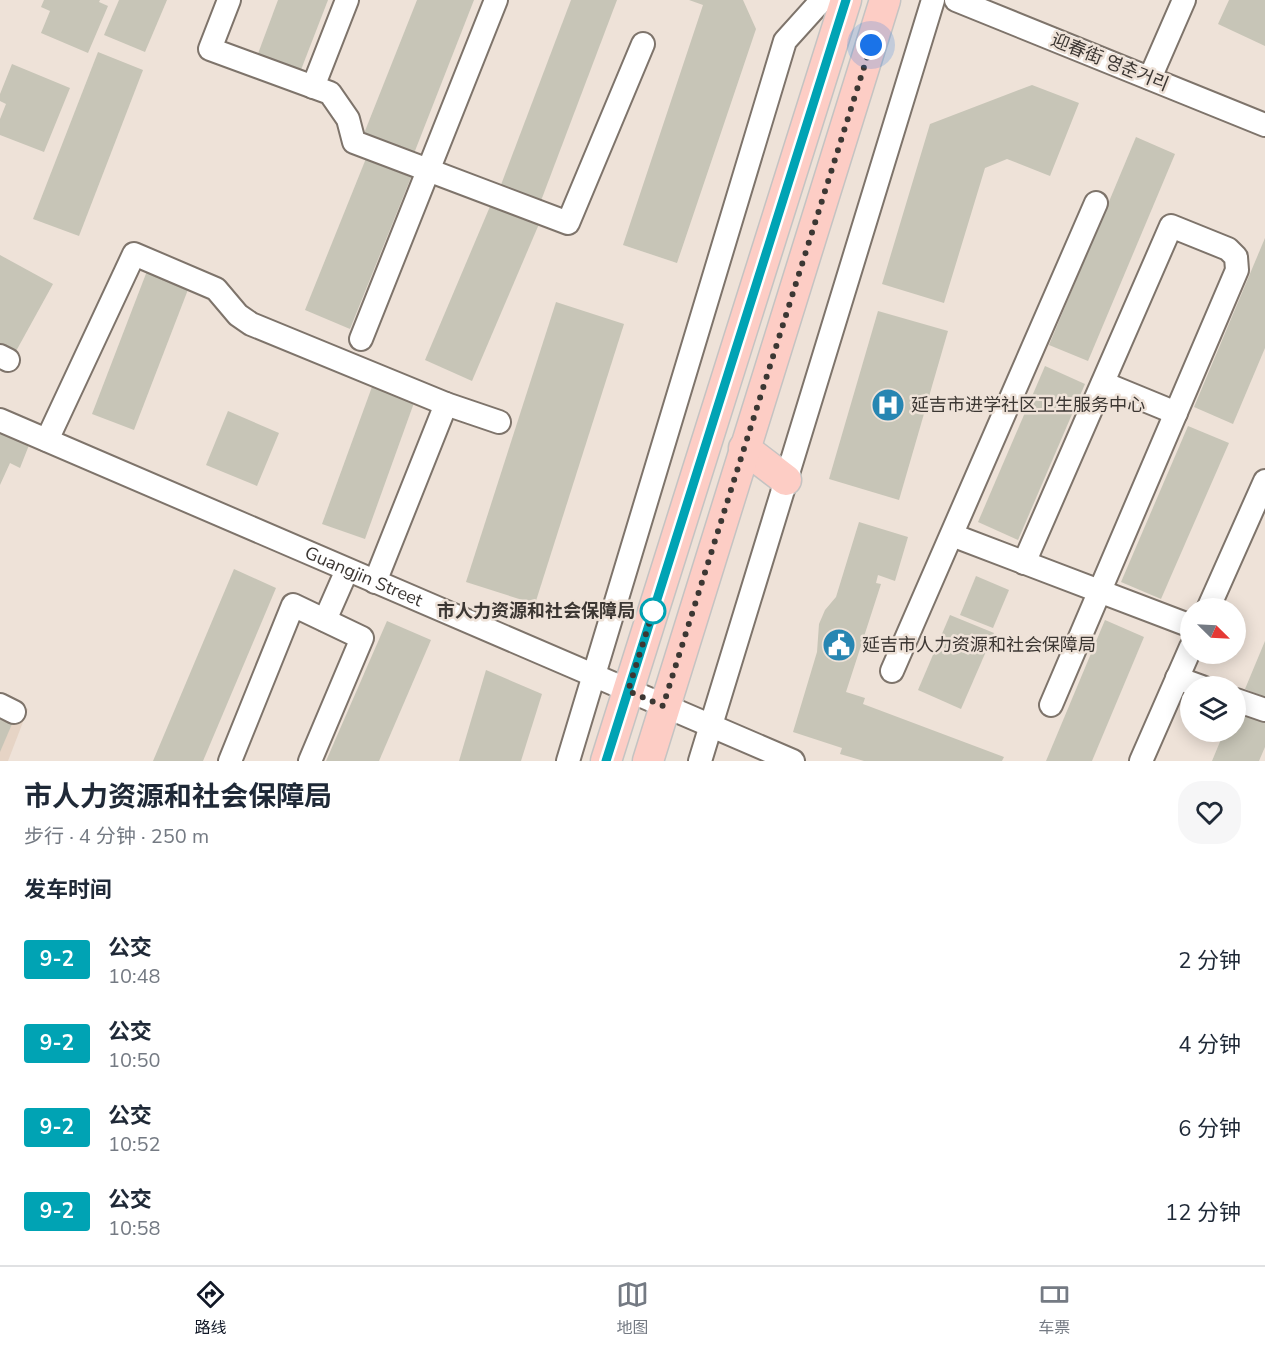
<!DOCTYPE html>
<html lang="zh">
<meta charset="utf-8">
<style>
:root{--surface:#fff;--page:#f6f6f7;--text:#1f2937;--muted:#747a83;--line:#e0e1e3;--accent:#111827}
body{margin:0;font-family:"Nunito Sans","Noto Sans SC","Noto Sans KR",sans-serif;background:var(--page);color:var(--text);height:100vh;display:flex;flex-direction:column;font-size:22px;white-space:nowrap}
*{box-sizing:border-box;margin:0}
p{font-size:20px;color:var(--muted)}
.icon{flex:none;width:33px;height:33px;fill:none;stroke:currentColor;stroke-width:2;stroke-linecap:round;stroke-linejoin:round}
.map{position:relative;height:761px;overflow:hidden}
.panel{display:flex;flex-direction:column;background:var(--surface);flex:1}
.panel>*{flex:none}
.badge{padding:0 12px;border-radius:4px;font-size:21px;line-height:39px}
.needle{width:39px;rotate:114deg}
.tools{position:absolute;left:1180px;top:598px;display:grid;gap:12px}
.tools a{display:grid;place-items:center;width:66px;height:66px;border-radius:50%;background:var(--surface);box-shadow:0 3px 15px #0003;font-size:30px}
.you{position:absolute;width:30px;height:30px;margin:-15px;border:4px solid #fff;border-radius:50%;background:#1a73e8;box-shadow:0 0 0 9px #1a73e833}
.map>.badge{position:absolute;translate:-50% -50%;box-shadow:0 0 0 3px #fff}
h2{padding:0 24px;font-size:22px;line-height:54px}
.round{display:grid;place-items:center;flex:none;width:63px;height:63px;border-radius:24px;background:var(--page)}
.summary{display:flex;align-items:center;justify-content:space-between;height:102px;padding:0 24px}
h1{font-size:28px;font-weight:700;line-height:45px}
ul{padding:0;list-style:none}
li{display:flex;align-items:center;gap:18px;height:84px;padding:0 24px}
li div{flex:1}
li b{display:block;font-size:22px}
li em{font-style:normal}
li .badge{min-width:66px;font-weight:700;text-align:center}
.dock{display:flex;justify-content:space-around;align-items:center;height:84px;border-top:2px solid var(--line);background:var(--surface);font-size:16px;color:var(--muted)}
.dock a{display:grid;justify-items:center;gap:3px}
.dock .on{color:var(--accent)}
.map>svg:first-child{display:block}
</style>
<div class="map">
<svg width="1265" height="761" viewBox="0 0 1265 761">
<rect width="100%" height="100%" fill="#eee2d8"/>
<!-- built -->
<path fill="#e6d4c5" d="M0 698 28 709 8 761H0Z"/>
<!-- building -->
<g fill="#c7c5b7">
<path d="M44 0H100L99 2 108 6 88 53 41 33 50 11 41 7Z"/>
<path d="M119 0H167L145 52 104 35Z"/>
<path d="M278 0H328L299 75 256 59Z"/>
<path d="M417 0H474L413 156 363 136Z"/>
<path d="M571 0H617L539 206 499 190Z"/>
<path d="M689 0H743L756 29 677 263 623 245 703 5Z"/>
<path d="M1229 0H1265V46L1218 24Z"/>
<path d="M98 52 143 70 79 236 33 219Z"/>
<path d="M12 64 70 88 44 152 0 135V119L6 104 0 101V94Z"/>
<path d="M1032 85 1079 103 1050 176 1007 159 985 168 944 303 882 284 930 124Z"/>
<path d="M1136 137 1175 154 1088 361 1049 345Z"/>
<path d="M367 156 412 175 350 329 305 310Z"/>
<path d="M494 197 542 217 472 381 425 360Z"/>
<path d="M1265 238V348L1233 424 1194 407Z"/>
<path d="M0 255 53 284 15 353 0 344Z"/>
<path d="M147 271 189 287 134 430 92 414Z"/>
<path d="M556 302 624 324 535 604 466 582Z"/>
<path d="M878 311 948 331 899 500 829 479Z"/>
<path d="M1045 366 1085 384 1018 540 978 522Z"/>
<path d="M373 384 415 400 365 539 322 524Z"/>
<path d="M228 411 279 433 257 486 206 465Z"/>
<path d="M1188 426 1229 443 1161 599 1121 582Z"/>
<path d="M0 427 31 440 20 468 10 463 0 485Z"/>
<path d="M859 522 908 537 895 581 878 575 876 583 881 584 846 692 865 698 863 704 1004 757 1002 761H864L840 754 842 748 793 732 817 652 819 624 825 610 836 597Z"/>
<path d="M234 569 276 588 203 761H153Z"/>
<path d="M976 576 1009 590 993 628 960 615Z"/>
<path d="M950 615 994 633 961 709 918 690Z"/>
<path d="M1105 620 1144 637 1092 761H1046Z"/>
<path d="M387 621 431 640 379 761H326Z"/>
<path d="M1265 641V697L1245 689Z"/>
<path d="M486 670 542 694 521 761H459Z"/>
<path d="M1236 705 1265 717V747L1259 761H1212L1224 732H1236Z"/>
<path d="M0 719 12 724 0 752Z"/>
</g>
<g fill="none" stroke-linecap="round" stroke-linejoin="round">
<!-- minor casing -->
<g stroke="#7e746b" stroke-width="26">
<g id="minor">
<path d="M229 0 210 49 330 93 348 119 354 142 568 223 643 44"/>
<path d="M956 0 1265 125"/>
<path d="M1150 78 1184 0"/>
<path d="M313 87 347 0"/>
<path d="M361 339 496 0"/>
<path d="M0 356 8 360"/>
<path d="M1103 383 1176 413"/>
<path id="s1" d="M0 420 793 761"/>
<path d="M47 440 134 254 216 289 238 315 251 324 446 404 499 422"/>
<path d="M952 535 1191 626"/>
<path d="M1024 563 1171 226 1228 249 1236 257 1237 270 1051 705"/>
<path d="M375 582 446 404"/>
<path d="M1208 609 1265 481"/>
<path d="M325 620 347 570"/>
<path d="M892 671 1096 203"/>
<path d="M1177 678 1202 687"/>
<path d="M1236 700 1265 710"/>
<path d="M0 705 14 712"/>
<path d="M230 761 293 605 362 638 310 761"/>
<path d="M568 761 785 41 822 0"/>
<path d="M700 761 933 0"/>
<path d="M1141 761 1191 647"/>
</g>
</g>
<!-- major casing -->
<g stroke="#c4c3c2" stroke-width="33">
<g id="major">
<path d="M744 448 786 480"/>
<path d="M606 761 846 0"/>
<path d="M648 761 885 0"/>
</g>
</g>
<!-- minor -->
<use href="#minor" stroke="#fff" stroke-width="22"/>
<!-- major -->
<use href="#major" stroke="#fdcdc5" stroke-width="30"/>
</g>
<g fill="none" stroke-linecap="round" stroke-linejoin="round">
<!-- line casing -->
<g stroke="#fff" stroke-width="14">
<path id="line" d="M606 761 846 0"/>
</g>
<!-- line -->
<use href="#line" stroke="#00a3b4" stroke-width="9"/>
<!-- walk -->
<path stroke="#3c3733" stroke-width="6" stroke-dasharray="0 10.8" d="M653 611 656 602 628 691 663 706 871 45"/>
</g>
<!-- icons -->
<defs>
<g id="hospital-disc" transform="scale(1.725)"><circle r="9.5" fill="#2786b2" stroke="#eee2d8"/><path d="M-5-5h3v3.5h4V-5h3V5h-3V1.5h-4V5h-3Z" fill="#fff"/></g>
<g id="civic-disc" transform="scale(1.725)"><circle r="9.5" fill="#2786b2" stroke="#eee2d8"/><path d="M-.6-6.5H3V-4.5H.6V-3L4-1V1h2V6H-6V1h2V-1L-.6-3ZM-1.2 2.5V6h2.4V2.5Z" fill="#fff"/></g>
</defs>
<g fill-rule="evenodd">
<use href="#hospital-disc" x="888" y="405"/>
<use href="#civic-disc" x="839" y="645"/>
</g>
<!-- markers -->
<circle fill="#fff" stroke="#00a3b4" stroke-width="3" cx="653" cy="611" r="12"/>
<g text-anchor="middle" stroke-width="5" stroke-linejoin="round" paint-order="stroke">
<!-- street labels -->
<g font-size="18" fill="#3c3733" stroke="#eee2d8">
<text transform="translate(1110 62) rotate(22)" y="6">迎春街 영춘거리</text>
<text dy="6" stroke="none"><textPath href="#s1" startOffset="396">Guangjin Street</textPath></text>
</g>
<!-- poi labels -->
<g font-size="18" fill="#3c3733" stroke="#eee2d8" text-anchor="start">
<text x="911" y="411">延吉市进学社区卫生服务中心</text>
<text x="862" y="651">延吉市人力资源和社会保障局</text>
</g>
<!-- stop labels -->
<g font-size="18" font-weight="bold" fill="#3c3733" stroke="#eee2d8" text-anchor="end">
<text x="635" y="617">市人力资源和社会保障局</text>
</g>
</g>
</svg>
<div class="tools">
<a><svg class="needle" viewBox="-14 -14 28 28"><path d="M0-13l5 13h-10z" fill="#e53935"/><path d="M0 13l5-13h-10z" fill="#747a83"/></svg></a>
<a><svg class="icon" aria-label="layers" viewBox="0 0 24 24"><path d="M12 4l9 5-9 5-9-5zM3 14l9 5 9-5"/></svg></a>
</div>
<div class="you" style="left:871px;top:45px"></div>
</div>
<section class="panel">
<div class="summary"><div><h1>市人力资源和社会保障局</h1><p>步行 · 4 分钟 · 250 m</p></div><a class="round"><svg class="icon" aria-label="heart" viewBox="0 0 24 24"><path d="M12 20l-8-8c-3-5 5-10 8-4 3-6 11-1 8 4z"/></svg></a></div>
<h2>发车时间</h2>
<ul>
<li><span class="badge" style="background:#00a3b4;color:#fff">9-2</span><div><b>公交</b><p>10:48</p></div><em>2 分钟</em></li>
<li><span class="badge" style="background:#00a3b4;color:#fff">9-2</span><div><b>公交</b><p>10:50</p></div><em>4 分钟</em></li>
<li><span class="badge" style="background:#00a3b4;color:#fff">9-2</span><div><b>公交</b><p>10:52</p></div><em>6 分钟</em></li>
<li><span class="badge" style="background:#00a3b4;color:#fff">9-2</span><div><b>公交</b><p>10:58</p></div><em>12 分钟</em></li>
</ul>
</section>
<nav class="dock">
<a class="on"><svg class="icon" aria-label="directions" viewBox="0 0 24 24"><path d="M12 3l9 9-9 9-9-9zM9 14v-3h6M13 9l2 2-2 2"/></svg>路线</a>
<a><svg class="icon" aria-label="map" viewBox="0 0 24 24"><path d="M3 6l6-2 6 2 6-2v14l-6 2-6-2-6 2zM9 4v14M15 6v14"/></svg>地图</a>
<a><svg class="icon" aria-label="tickets" viewBox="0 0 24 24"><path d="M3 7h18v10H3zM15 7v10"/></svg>车票</a>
</nav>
